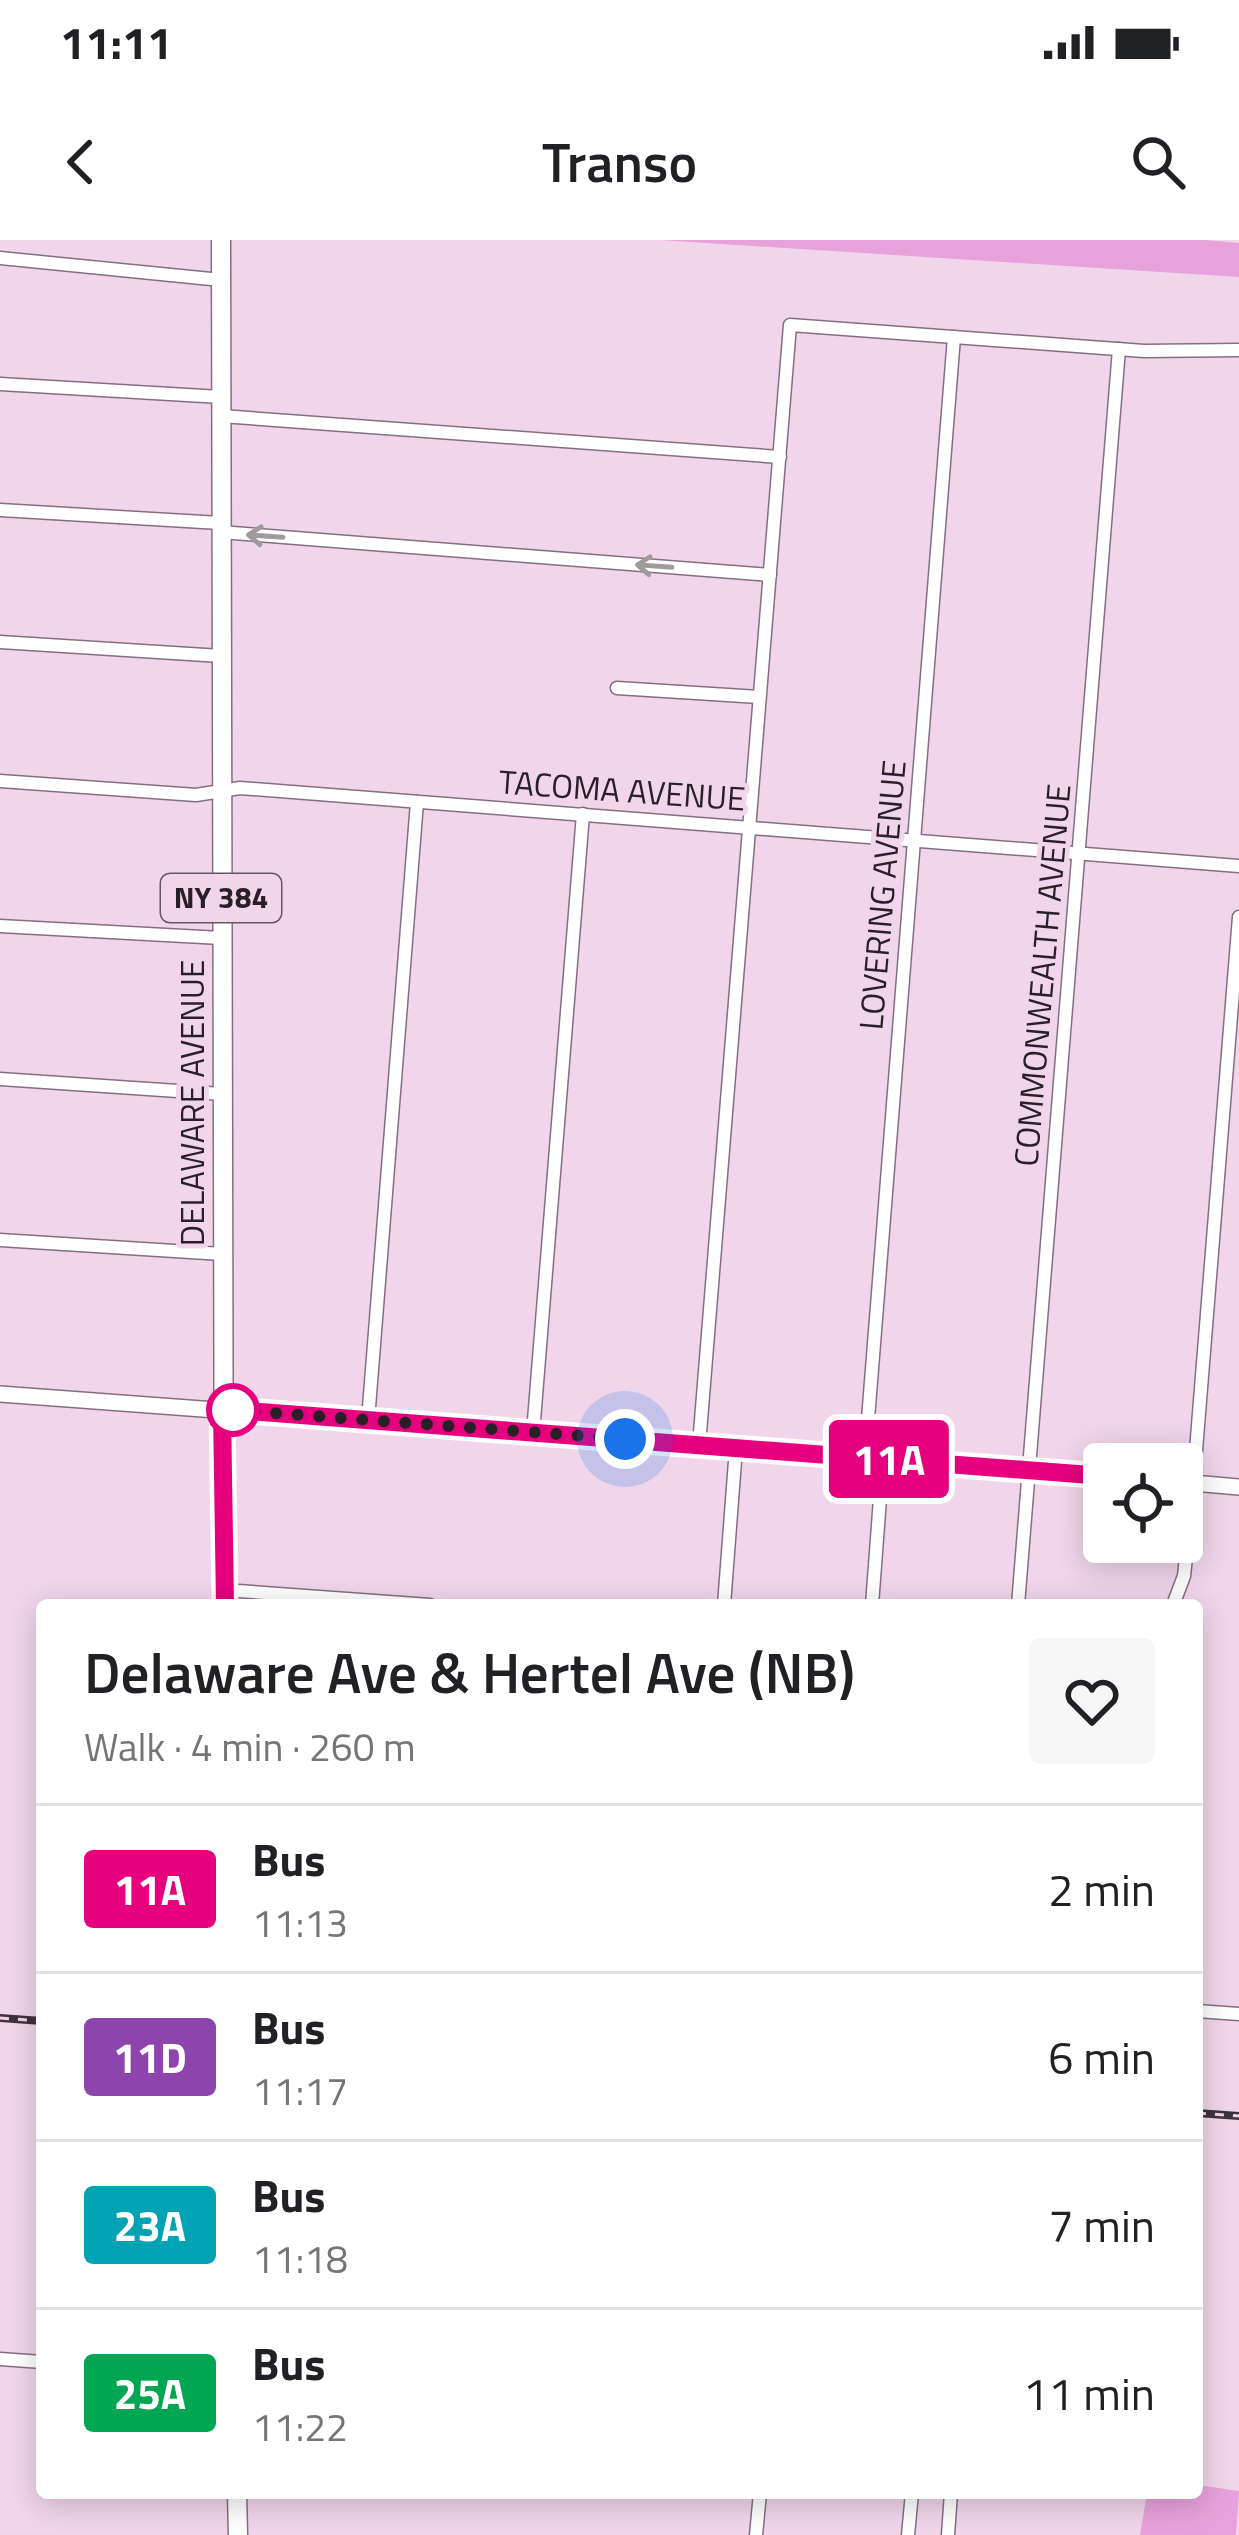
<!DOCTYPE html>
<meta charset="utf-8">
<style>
:root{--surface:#fff;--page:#f6f6f6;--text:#202124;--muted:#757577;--line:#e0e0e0}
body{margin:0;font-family:"Titillium Web",sans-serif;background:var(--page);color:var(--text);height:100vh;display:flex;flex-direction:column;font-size:45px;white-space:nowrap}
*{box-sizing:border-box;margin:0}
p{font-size:39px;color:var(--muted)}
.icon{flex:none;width:66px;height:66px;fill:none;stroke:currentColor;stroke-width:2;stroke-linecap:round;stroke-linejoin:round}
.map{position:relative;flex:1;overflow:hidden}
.sheet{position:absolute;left:36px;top:1359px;width:1167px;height:900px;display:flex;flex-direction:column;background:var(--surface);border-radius:12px;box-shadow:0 6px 30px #0003}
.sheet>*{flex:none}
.badge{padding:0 24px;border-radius:9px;font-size:42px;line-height:78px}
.tools{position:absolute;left:1083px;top:1203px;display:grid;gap:24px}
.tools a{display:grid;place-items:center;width:120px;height:120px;border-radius:12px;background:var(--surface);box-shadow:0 6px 30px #0003;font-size:60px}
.you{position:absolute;width:60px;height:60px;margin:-30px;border:9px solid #fff;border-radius:50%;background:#1a73e8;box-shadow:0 0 0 18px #1a73e833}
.map>.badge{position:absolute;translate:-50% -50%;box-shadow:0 0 0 6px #fff}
.round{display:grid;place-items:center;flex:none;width:126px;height:126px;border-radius:12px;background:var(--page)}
.overview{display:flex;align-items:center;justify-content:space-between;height:204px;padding:0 48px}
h1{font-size:57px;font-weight:600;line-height:90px}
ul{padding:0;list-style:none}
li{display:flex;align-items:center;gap:36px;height:168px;padding:0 48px;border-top:3px solid var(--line)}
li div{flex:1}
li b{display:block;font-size:45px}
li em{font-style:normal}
li .badge{min-width:132px;font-weight:700;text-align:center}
.status{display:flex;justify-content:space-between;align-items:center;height:84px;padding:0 60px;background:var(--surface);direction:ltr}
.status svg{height:33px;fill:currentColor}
header{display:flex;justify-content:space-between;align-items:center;height:156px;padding:0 48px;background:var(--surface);font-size:54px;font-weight:600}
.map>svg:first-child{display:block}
</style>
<div class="status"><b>11:11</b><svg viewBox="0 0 49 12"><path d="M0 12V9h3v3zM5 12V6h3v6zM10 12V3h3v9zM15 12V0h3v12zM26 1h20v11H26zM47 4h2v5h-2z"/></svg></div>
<header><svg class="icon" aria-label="back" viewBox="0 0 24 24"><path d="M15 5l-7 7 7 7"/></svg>Transo<svg class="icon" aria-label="search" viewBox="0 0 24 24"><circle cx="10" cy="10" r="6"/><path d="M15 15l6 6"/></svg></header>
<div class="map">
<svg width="1239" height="2295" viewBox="0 0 1239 2295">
<rect width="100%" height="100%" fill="#f1d6eb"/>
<!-- green -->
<g fill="#e8a2db">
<path d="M659 0H1205L1239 3V37Z"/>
<path d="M1197 2245 1239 2251 1236 2295H1140L1147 2253H1197Z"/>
</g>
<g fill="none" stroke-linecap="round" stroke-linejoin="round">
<!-- minor casing -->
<g stroke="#856e80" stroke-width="15">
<g id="minor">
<path d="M0 18 221 40"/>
<path d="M0 144 221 157"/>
<path d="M221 176 780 217"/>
<path d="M0 270 220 283"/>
<path d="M220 292 770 335"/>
<path d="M0 402 221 416"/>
<path d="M617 448 759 457"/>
<path d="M0 541 196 555 240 548 1239 626"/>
<path d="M0 686 221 698"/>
<path d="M0 839 222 854"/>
<path d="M0 1000 222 1014"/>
<path d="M368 1180 417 562"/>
<path d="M533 1193 583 574"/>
<path d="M699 1205 790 85 1144 111 1239 110"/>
<path d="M865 1217 954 97"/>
<path d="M224 1350 430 1365"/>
<path d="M724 1365 736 1208"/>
<path d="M872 1365 883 1219"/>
<path d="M1018 1365 1119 109"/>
<path d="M1173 1365 1184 1336 1192 1260 1239 677"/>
<path d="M1197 1771 1239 1774"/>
<path d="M0 2119 42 2122"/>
<path d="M756 2295 760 2253"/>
<path d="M908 2295 912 2253"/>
<path d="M948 2295 951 2253"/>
</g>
</g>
<!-- tertiary casing -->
<g stroke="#856e80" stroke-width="18">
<g id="tertiary">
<path d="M0 1154 1104 1236"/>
<path d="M1182 1242 1239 1247"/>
</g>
</g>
<!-- primary casing -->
<g stroke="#856e80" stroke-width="21">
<g id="primary">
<path d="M221 0 224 1365"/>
<path d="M237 2253 238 2295"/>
</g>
</g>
<!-- minor -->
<use href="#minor" stroke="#fff" stroke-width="12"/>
<!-- tertiary -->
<use href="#tertiary" stroke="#fff" stroke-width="15"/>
<!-- primary -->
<use href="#primary" stroke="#fff" stroke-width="18"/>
<!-- rail casing -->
<g stroke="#3f333d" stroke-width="8">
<g id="rail">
<path d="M0 1778 42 1781"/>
<path d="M1197 1873 1239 1876"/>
</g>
</g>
<!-- rail -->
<use href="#rail" stroke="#f1d6eb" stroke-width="3" stroke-dasharray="9" stroke-linecap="butt"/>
</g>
<!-- one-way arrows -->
<defs><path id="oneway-shaft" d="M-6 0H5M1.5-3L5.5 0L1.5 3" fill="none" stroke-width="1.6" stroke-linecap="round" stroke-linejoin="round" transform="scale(3)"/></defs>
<g stroke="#9f9a9e">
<use href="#oneway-shaft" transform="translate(265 296) rotate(-176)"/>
<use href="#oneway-shaft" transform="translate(654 326) rotate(-176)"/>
</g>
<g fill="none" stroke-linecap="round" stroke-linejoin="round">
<!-- line casing -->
<g stroke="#fff" stroke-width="27">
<path id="line" d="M225 1365 222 1169 1104 1236"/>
</g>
<!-- line -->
<use href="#line" stroke="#e6007e" stroke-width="18"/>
<!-- walk -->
<path stroke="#291f27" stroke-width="12" stroke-dasharray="0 21.6" d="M233 1170 625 1199"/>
</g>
<!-- markers -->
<circle fill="#fff" stroke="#e6007e" stroke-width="6" cx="233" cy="1170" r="24"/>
<g text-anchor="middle" stroke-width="10" stroke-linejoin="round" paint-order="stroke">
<!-- shield labels -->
<rect fill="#f1d6eb" stroke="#655662" stroke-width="3" x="161" y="634" width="120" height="48" rx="9"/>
<g font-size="30" font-weight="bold" fill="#291f27">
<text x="221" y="668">NY 384</text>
</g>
<!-- street labels -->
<g font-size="33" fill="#291f27" stroke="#f1d6eb">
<text transform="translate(622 550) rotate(4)" y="12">TACOMA AVENUE</text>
<text transform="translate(882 655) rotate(-85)" y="12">LOVERING AVENUE</text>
<text transform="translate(1042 735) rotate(-85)" y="12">COMMONWEALTH AVENUE</text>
<text transform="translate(192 863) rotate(-90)" y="12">DELAWARE AVENUE</text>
</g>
</g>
</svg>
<div class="tools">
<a><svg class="icon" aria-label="locate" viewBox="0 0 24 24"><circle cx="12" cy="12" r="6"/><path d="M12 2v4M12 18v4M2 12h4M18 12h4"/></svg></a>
</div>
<div class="you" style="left:625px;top:1199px"></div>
<b class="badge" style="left:889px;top:1219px;background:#e6007e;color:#fff">11A</b>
<section class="sheet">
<div class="overview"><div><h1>Delaware Ave &amp; Hertel Ave (NB)</h1><p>Walk · 4 min · 260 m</p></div><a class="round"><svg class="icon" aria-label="heart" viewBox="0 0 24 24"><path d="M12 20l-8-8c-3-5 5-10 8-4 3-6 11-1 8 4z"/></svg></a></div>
<ul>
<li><span class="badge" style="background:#e6007e;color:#fff">11A</span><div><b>Bus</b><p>11:13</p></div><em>2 min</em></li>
<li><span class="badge" style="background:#8e44ad;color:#fff">11D</span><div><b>Bus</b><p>11:17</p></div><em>6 min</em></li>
<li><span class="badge" style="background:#00a3b4;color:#fff">23A</span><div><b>Bus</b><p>11:18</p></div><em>7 min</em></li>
<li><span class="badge" style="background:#00a651;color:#fff">25A</span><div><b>Bus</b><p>11:22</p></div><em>11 min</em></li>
</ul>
</section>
</div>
